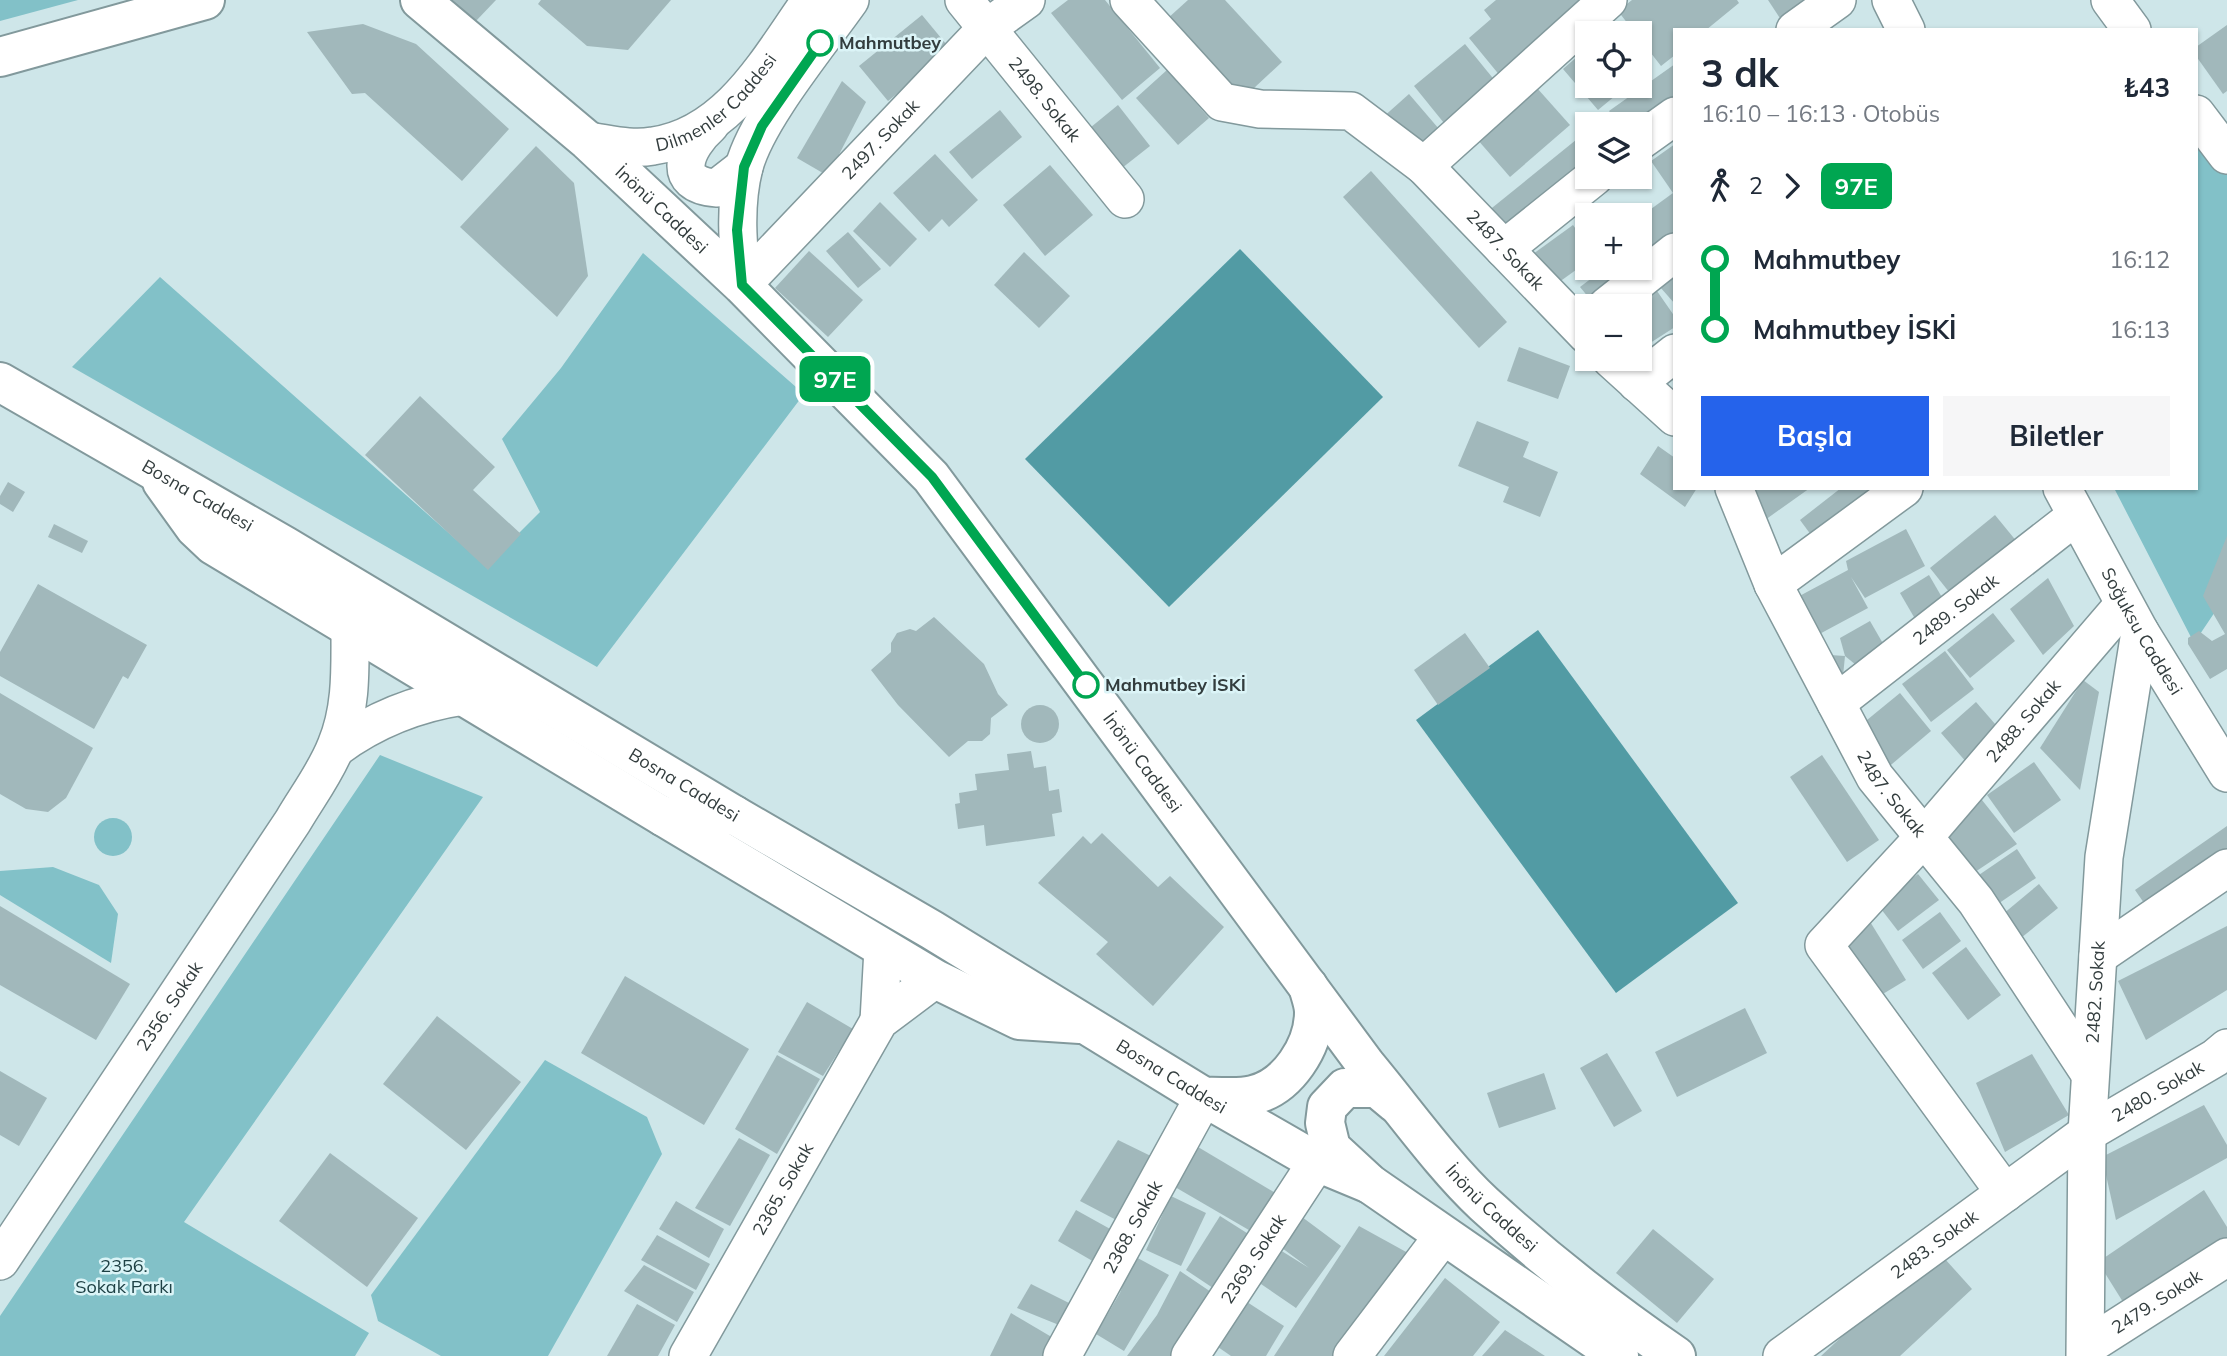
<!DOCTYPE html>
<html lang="tr">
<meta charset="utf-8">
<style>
:root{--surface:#fff;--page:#f6f6f7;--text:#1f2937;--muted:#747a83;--accent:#2563eb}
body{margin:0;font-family:Mulish,sans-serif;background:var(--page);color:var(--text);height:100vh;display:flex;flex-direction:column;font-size:26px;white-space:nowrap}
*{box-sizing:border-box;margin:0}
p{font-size:23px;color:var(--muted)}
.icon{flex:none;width:38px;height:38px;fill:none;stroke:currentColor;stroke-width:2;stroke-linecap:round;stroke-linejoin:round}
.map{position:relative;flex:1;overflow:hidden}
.drawer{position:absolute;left:1673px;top:28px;width:525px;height:462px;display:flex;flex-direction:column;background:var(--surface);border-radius:0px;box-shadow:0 2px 5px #0004}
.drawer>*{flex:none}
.badge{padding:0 14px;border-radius:10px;font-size:24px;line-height:46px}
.controls{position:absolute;left:1575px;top:21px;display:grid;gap:14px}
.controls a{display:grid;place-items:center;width:77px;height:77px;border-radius:0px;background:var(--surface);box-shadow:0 2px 5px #0004;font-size:35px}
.map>.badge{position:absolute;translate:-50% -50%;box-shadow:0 0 0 4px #fff}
.legs{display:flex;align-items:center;gap:10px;height:77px;padding:0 28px;font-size:23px}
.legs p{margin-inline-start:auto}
.overview{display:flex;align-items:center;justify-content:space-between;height:119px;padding:0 28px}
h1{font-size:38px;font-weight:700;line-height:52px}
.button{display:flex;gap:14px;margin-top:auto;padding:14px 28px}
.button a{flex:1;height:80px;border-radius:0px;background:var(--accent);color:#fff;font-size:28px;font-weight:700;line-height:80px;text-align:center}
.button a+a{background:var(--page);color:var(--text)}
ul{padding:0 28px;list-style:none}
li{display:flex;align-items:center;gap:24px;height:70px;font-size:26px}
li i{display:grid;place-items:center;width:10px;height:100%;margin:0 9px;background:currentColor}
li i::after{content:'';width:18px;height:18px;margin:-9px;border:5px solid;border-radius:50%;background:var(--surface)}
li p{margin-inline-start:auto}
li:first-child i{background:linear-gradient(#0000 50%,currentColor 0)}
li:last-child i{background:linear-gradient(currentColor 50%,#0000 0)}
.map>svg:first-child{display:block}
</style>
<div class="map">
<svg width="2227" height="1356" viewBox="0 0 2227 1356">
<rect width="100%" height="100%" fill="#cee6e9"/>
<!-- green -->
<g fill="#82c1c8">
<path d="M0 0H78L0 21Z"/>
<path d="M2196 133 2227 175V594L2194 643 2114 488H2196Z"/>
<path d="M643 253 804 394 597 667 72 367 160 277 486 566 540 512 502 439 561 368Z"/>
<path d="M380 755 483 797 184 1222 369 1333 355 1356H0V1316Z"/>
<circle cx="113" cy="837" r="19"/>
<path d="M53 867 99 885 118 914 111 963 0 895V871Z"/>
<path d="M545 1060 647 1117 662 1154 548 1356H441L378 1321 371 1295Z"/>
</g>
<!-- water -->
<g fill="#529ba4">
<path d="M1240 249 1383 397 1169 607 1025 459Z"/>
<path d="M1538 630 1738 903 1616 993 1416 720Z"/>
</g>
<!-- building -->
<g fill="#a1b8bb">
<path d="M451 0H496L475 22Z"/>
<path d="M541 0H671L628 50 587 46 538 4Z"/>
<path d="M1068 0H1105L1160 68 1122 100 1051 13Z"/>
<path d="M1188 0H1225L1282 62 1238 103 1167 19Z"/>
<path d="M1496 0H1595L1501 77 1469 38 1491 19 1484 10Z"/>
<path d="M1632 0H1737L1739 3 1706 30H1675V55L1661 66 1640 39V33H1635L1618 11Z"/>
<path d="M1768 0H1817L1787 29Z"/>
<path d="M922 15 951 50 888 101 859 66Z"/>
<path d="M363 24 416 44 509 129 462 181 365 93 352 94 307 32Z"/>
<path d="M2227 25V91L2223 94 2196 56V47Z"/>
<path d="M1465 44 1496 82 1444 123 1414 86Z"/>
<path d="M1587 48V86H1627L1598 110 1563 69Z"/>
<path d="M1675 64V111L1640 124H1619L1609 111Z"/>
<path d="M1167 70 1209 118 1178 145 1136 98Z"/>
<path d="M842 81 866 102 828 176 797 158Z"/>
<path d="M1537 88 1570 125 1510 177 1477 139Z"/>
<path d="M1409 94 1439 129 1411 153 1381 119Z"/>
<path d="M1118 105 1150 146 1117 172 1085 132Z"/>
<path d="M1000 110 1022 137 972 179 949 152Z"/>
<path d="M1587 131V177L1504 244 1482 216Z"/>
<path d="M1675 144V242L1655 256 1640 233V217L1673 193 1651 161Z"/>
<path d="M536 146 574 183 588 276 557 317 460 227Z"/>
<path d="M935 154 978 200 949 227 942 219 929 232 893 193Z"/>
<path d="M1050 165 1093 215 1045 256 1003 205Z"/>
<path d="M1371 171 1507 322 1479 348 1343 197Z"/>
<path d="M880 202 917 239 890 267 853 231Z"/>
<path d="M1573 225 1587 245V262L1555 285 1533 254Z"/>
<path d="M848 232 881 269 858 288 826 251Z"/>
<path d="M809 251 863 300 828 337 775 288Z"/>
<path d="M1024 252 1070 296 1039 328 994 285Z"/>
<path d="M1605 268H1615L1624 281 1594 304 1580 287Z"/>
<path d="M1675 275V304L1660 287Z"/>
<path d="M1657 291 1675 317V327L1647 345 1640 334V306H1635Z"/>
<path d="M1519 347 1570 366 1558 399 1507 381Z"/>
<path d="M420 396 495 467 473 490 521 534 488 570 365 455Z"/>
<path d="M1477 421 1529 442 1523 457 1558 472 1540 517 1503 502 1509 487 1458 466Z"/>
<path d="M1658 446 1675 458V488H1697L1685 507 1640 474Z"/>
<path d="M8 482 25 492 13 512 0 504V496Z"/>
<path d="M1743 488H1810L1765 520Z"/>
<path d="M1841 488H1875L1817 543 1800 520Z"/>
<path d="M1995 515 2022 548 1957 602 1930 568Z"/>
<path d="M54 524 88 541 82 553 48 537Z"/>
<path d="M1906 529 1925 566 1865 598 1851 577 1868 608 1812 638 1792 600 1848 570 1846 561Z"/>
<path d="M2227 536V669L2210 679 2188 644V638L2199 631 2212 641 2225 634 2203 596Z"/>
<path d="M1929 575 1947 606 1918 624 1900 593Z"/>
<path d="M2048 578 2074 626 2043 655 2010 609Z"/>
<path d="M38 584 147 645 128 679 123 676 94 729 0 676V652Z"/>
<path d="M1993 613 2015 641 1970 678 1947 650Z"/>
<path d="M934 617 984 664 998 694 1008 705 991 718 990 734 982 741H968L949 757 898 705 871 670 891 652V643L897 633 910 629 916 631Z"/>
<path d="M1870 621 1885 647 1856 665 1845 656 1840 638Z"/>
<path d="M1465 633 1490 668 1438 705 1414 670Z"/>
<path d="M1945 651 1974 689 1931 722 1902 684Z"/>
<path d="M1830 655 1845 656 1843 676 1828 675Z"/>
<path d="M2083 680 2099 692 2080 790 2040 748Z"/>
<path d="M0 693 93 748 66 798 48 812 26 809 0 794Z"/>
<path d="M1900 693 1931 731 1879 775 1856 729Z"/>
<path d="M1976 702 2002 732 1967 763 1941 733Z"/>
<circle cx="1040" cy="724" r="19"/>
<path d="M1031 751 1034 768 1046 766 1049 791 1059 789 1062 812 1052 814 1055 836 986 846 984 825 958 829 955 804 960 803 959 793 977 790 975 774 1009 770 1007 754Z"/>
<path d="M1822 755 1879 840 1847 862 1790 777Z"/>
<path d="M2034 762 2061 800 2014 833 1987 795Z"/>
<path d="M1978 795 2017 844 1969 876 1934 830Z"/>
<path d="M2227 826V864L2153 916 2135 890Z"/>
<path d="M1102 833 1158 887 1170 876 1224 927 1153 1006 1096 954 1108 942 1038 883 1083 836 1091 844Z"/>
<path d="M2017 849 2036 878 1992 908 1973 879Z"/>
<path d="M1918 874 1939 900 1898 931 1878 905Z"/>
<path d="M2039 884 2058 908 2016 942 1997 919Z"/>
<path d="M0 906 130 984 96 1040 0 985Z"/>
<path d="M1940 912 1961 941 1923 969 1902 940Z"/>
<path d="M1869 920 1906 980 1868 1003 1835 950Z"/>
<path d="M2227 926V990L2146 1040 2118 981Z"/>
<path d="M1966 947 2001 995 1968 1020 1932 973Z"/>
<path d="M625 976 749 1049 704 1125 581 1053Z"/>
<path d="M807 1002 853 1029 823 1076 778 1052Z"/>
<path d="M1745 1008 1767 1053 1677 1097 1655 1052Z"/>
<path d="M437 1016 521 1082 466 1150 383 1084Z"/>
<path d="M1607 1053 1642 1111 1614 1127 1580 1068Z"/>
<path d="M2032 1054 2069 1115 2005 1152 1976 1083Z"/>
<path d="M777 1055 820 1079 777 1154 735 1129Z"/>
<path d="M0 1071 47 1098 19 1146 0 1135Z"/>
<path d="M1544 1073 1556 1109 1499 1128 1487 1093Z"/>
<path d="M2204 1105 2227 1145V1158L2116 1220 2102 1157Z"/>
<path d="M739 1138 770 1155 730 1226 695 1208Z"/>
<path d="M1118 1140 1157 1159 1122 1223 1080 1201Z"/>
<path d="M1198 1147 1277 1194 1254 1233 1175 1187Z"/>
<path d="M330 1153 418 1218 367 1287 279 1221Z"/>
<path d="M2204 1190 2227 1227V1240L2123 1302 2098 1262Z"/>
<path d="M1171 1196 1206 1213 1181 1266 1146 1250Z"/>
<path d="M676 1201 724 1229 709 1258 659 1229Z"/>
<path d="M1076 1210 1112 1230 1096 1263 1058 1241Z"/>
<path d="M1220 1216 1250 1235 1216 1290 1186 1270Z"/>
<path d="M1302 1217 1341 1246 1296 1308 1258 1282 1280 1250 1309 1268 1282 1248Z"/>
<path d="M1359 1226 1408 1253 1332 1356H1274Z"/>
<path d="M1653 1229 1714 1279 1677 1323 1616 1273Z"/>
<path d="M657 1235 710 1264 696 1290 641 1260Z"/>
<path d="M1936 1249 1972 1289 1900 1356H1821Z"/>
<path d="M1134 1256 1169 1275 1124 1351 1096 1334 1120 1293Z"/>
<path d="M644 1265 694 1292 677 1322 624 1291Z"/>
<path d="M1180 1271 1214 1294 1171 1356H1127L1157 1315Z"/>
<path d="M1445 1278 1500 1322 1473 1356H1384Z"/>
<path d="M1031 1284 1069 1303 1059 1325 1017 1308Z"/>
<path d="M1247 1302 1284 1326 1266 1356H1231L1218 1347Z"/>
<path d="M637 1304 675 1325 658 1356H607Z"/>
<path d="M1011 1313 1055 1339 1045 1356H990Z"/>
<path d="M1505 1330 1545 1356H1482Z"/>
</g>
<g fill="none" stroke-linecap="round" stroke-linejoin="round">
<!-- minor casing -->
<g stroke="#82999c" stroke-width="40">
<g id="minor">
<path id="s1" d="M964 0 1125 199"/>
<path id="s2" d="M1129 0 1222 102 1260 109 1351 111 1424 166 1587 335"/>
<path d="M1891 0 1906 30"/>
<path d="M2110 0 2132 30"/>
<path d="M1795 30 1837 0"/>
<path d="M2196 114 2227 155"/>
<path d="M710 125C685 147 669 185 717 188L744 167"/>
<path id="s3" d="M588 141C610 144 631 150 653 146 730 135 770 57 811 0"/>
<path d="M1640 141 1675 116"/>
<path d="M1424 166 1608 0"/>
<path d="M1504 249 1594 177"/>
<path id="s4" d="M742 285 988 27 1026 0"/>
<path d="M742 285C738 246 734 206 744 167 757 118 819 44 850 0"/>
<path d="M1607 306 1675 252"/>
<path d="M1611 359 1675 417"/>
<path d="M1637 383 1675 353"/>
<path id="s5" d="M1734 488 1773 584 1875 777 1976 901 2090 1074"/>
<path id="s6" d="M2062 488 2140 632 2227 773"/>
<path d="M1773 584 1904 488"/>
<path id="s7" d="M1836 703 2076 516"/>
<path d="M336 748C374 720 416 703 464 696"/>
<path d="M2098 956 2227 868"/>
<path d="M879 1021 883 949"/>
<path id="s8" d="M2005 1193 1824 945 1924 837 2124 604"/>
<path id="s9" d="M0 1261 293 821C307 797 326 772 336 746 352 708 350 668 350 628"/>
<path id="s10" d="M2086 1347 2227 1257"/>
<path id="s11" d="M688 1356 879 1021 935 979"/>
<path id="s12" d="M1062 1356 1204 1097"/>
<path id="s13" d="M1190 1356 1317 1162"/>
<path d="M1352 1356 1443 1236"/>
<path id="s14" d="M1782 1356 2087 1133 2215 1058 2227 1048"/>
<path id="s15" d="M2085 1356 2087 1133 2104 857 2140 632"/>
</g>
</g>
<!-- major casing -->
<g stroke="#82999c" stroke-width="42">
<g id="major">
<path id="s16" d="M420 0 588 141 742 285 931 477 1366 1065C1402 1108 1444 1167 1484 1204 1544 1259 1609 1310 1676 1356"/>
<path d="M0 57 205 0"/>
<path id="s17" d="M0 382 285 546 734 815 932 930 1204 1097 1317 1162 1370 1184"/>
<path d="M162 482 195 528 213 545 664 817 734 815"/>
<path d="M664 817 935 979 1019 1020 1080 1024"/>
<path d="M1204 1097C1219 1096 1239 1099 1253 1095 1288 1087 1314 1046 1314 1012 1314 1004 1310 994 1308 986"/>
<path d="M1395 1103 1377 1088H1345L1327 1107 1325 1123 1331 1148 1370 1184 1619 1356"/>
</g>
</g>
<!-- minor -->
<use href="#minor" stroke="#fff" stroke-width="37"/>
<!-- major -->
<use href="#major" stroke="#fff" stroke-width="38"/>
</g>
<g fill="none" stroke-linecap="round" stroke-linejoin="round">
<!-- line-1 casing -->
<g stroke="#fff" stroke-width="16">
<path id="line-1" d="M820 43 762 126 744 167 737 230 742 285 932 477 1086 685"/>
</g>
<!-- line-1 -->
<use href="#line-1" stroke="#00a651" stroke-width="10"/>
</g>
<!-- markers -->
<g fill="#fff" stroke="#00a651" stroke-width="3.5">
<circle cx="820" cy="43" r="12"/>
<circle cx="1086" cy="685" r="12"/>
</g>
<g text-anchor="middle" stroke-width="5" stroke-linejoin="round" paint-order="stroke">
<!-- stop labels -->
<g font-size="18" font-weight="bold" fill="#333d3e" stroke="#dbf4f7" text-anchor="start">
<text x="839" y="49">Mahmutbey</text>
<text x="1105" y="691">Mahmutbey İSKİ</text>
</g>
<!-- street labels -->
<g font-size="18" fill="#333d3e" stroke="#dbf4f7">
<text dy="6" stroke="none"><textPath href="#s3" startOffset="144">Dilmenler Caddesi</textPath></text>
<text dy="6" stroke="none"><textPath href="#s1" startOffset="128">2498. Sokak</textPath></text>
<text dy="6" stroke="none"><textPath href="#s4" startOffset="201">2497. Sokak</textPath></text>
<text dy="6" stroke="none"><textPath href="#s16" startOffset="320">İnönü Caddesi</textPath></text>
<text dy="6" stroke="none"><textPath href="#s2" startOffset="476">2487. Sokak</textPath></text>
<text dy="6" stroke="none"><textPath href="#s17" startOffset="228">Bosna Caddesi</textPath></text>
<text dy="6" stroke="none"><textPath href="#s7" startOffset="152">2489. Sokak</textPath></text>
<text dy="6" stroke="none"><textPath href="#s6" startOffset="164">Soğuksu Caddesi</textPath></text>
<text dy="6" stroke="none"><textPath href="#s8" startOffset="607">2488. Sokak</textPath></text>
<text dy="6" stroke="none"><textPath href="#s16" startOffset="1055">İnönü Caddesi</textPath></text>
<text dy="6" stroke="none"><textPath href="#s17" startOffset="794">Bosna Caddesi</textPath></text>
<text dy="6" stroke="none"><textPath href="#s5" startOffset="345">2487. Sokak</textPath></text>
<text dy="6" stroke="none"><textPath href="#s15" startOffset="364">2482. Sokak</textPath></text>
<text dy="6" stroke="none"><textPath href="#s9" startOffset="306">2356. Sokak</textPath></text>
<text dy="6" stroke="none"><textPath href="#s17" startOffset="1362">Bosna Caddesi</textPath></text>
<text dy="6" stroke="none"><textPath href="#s14" startOffset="460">2480. Sokak</textPath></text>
<text dy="6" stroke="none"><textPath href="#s11" startOffset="192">2365. Sokak</textPath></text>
<text dy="6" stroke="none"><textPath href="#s16" startOffset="1622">İnönü Caddesi</textPath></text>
<text dy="6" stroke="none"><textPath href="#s12" startOffset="147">2368. Sokak</textPath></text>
<text dy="6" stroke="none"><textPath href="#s14" startOffset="189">2483. Sokak</textPath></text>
<text dy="6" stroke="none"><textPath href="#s13" startOffset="116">2369. Sokak</textPath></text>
<text dy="6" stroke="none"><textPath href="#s10" startOffset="84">2479. Sokak</textPath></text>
</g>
<!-- park labels -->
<g font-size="18" fill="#1e4145" stroke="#dbf4f7">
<text x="124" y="1272">2356.<tspan x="124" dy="21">Sokak Parkı</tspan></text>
</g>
</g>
</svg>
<div class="controls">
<a><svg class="icon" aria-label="locate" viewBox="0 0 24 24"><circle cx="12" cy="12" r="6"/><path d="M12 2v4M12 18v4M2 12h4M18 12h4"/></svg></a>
<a><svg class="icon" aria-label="layers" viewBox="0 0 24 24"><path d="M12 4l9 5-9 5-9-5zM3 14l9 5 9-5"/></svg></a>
<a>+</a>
<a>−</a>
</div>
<b class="badge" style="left:835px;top:379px;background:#00a651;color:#fff">97E</b>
<section class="drawer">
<div class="overview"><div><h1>3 dk</h1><p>16:10 – 16:13 · Otobüs</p></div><b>₺43</b></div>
<div class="legs"><svg class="icon" aria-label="walk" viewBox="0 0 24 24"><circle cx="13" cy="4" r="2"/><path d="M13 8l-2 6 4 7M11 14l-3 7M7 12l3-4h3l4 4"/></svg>2<svg class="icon" aria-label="forward" viewBox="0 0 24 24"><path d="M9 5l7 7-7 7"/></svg><b class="badge" style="background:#00a651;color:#fff">97E</b></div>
<ul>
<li><i style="color:#00a651"></i><b>Mahmutbey</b><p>16:12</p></li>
<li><i style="color:#00a651"></i><b>Mahmutbey İSKİ</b><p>16:13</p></li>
</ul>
<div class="button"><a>Başla</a><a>Biletler</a></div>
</section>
</div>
